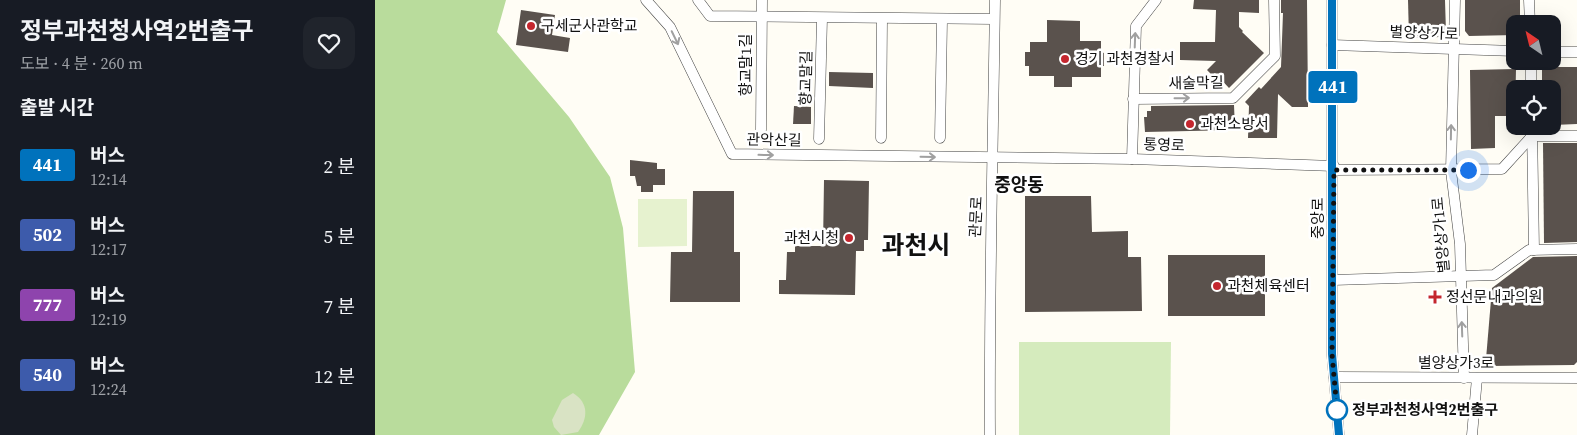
<!DOCTYPE html>
<html lang="ko">
<meta charset="utf-8">
<style>
:root{--surface:#171b24;--page:#20242c;--text:#f1f3f6;--muted:#9ea1a6}
body{margin:0;font-family:"Source Serif 4","Noto Sans KR",serif;background:var(--page);color:var(--text);height:100vh;display:flex;flex-direction:column;font-size:19px;white-space:nowrap}
*{box-sizing:border-box;margin:0}
p{font-size:16px;color:var(--muted)}
.icon{flex:none;width:28px;height:28px;fill:none;stroke:currentColor;stroke-width:2;stroke-linecap:round;stroke-linejoin:round}
.map{position:relative;flex:1;overflow:hidden}
.side{display:flex;flex-direction:column;background:var(--surface);width:375px}
.side>*{flex:none}
.badge{padding:0 10px;border-radius:4px;font-size:18px;line-height:32px}
.needle{width:32px;rotate:325deg}
.buttons{position:absolute;left:1131px;top:15px;display:grid;gap:10px}
.buttons a{display:grid;place-items:center;width:55px;height:55px;border-radius:10px;background:var(--surface);box-shadow:0 5px 20px #0002;font-size:25px}
.you{position:absolute;width:25px;height:25px;margin:-12px;border:4px solid #fff;border-radius:50%;background:#1a73e8;box-shadow:0 0 0 8px #1a73e833}
.map>.badge{position:absolute;translate:-50% -50%;box-shadow:0 0 0 2px #fff}
h2{padding:0 20px;font-size:19px;line-height:45px}
.round{display:grid;place-items:center;flex:none;width:52px;height:52px;border-radius:15px;background:var(--page)}
.summary{display:flex;align-items:center;justify-content:space-between;height:85px;padding:0 20px}
h1{font-size:24px;font-weight:700;line-height:38px}
ul{padding:0;list-style:none}
li{display:flex;align-items:center;gap:15px;height:70px;padding:0 20px}
li div{flex:1}
li b{display:block;font-size:19px}
li em{font-style:normal}
li .badge{min-width:55px;font-weight:700;text-align:center}
main{display:flex;flex:1;min-height:0}
.map>svg:first-child{display:block}
</style>
<main>
<section class="side">
<div class="summary"><div><h1>정부과천청사역2번출구</h1><p>도보 · 4 분 · 260 m</p></div><a class="round"><svg class="icon" aria-label="heart" viewBox="0 0 24 24"><path d="M12 20l-8-8c-3-5 5-10 8-4 3-6 11-1 8 4z"/></svg></a></div>
<h2>출발 시간</h2>
<ul>
<li><span class="badge" style="background:#0072bc;color:#fff">441</span><div><b>버스</b><p>12:14</p></div><em>2 분</em></li>
<li><span class="badge" style="background:#3d5bab;color:#fff">502</span><div><b>버스</b><p>12:17</p></div><em>5 분</em></li>
<li><span class="badge" style="background:#8e44ad;color:#fff">777</span><div><b>버스</b><p>12:19</p></div><em>7 분</em></li>
<li><span class="badge" style="background:#3d5bab;color:#fff">540</span><div><b>버스</b><p>12:24</p></div><em>12 분</em></li>
</ul>
</section>
<div class="map">
<svg width="1202" height="435" viewBox="0 0 1202 435">
<rect width="100%" height="100%" fill="#fffdf5"/>
<!-- green -->
<path fill="#d5ebbd" d="M644 342H796L795 435H644Z"/>
<!-- forest -->
<path fill="#b9dc9c" d="M0 0H131L122 32 194 117 235 177 248 228 260 372 224 435H0Z"/>
<!-- cemetery -->
<path fill="#d9e3c4" d="M198 393C214 403 213 418 203 432L186 435 179 427 177 420 187 400Z"/>
<!-- pitch -->
<path fill="#e6f2cf" d="M263 199H312V246L263 247Z"/>
<!-- building -->
<g fill="#5a524d">
<path d="M819 0H884V13L864 12V27L868 31 867 32 889 53 854 88 840 73 837 75 832 70 841 61 805 60V42H840L841 10 818 9Z"/>
<path d="M906 0H932L933 107H917L903 94 902 138H873L874 106 870 102 884 87 886 89 906 67 908 13H906Z"/>
<path d="M1033 0H1070L1071 33 1066 37 1034 38Z"/>
<path d="M1090 0H1145V24H1140V35L1094 36 1090 31Z"/>
<path d="M146 10 180 15 177 35 195 38 193 52 141 45Z"/>
<path d="M672 20 705 21V41H726V52L729 53V66H726V77H697V87H679V76H654V66H650V52H655V42H672Z"/>
<path d="M1167 67H1202V124L1178 125V89H1167Z"/>
<path d="M1141 69 1140 116H1120V148L1096 149 1095 70Z"/>
<path d="M454 72 498 73V88L454 86Z"/>
<path d="M859 105 860 130 770 132 769 117H772V111H776V106Z"/>
<path d="M419 106 436 107V124H418Z"/>
<path d="M1168 143H1202V242L1169 243Z"/>
<path d="M255 160 282 163V169H290V185H278V192H266V186H262L260 176H255Z"/>
<path d="M449 180 494 181 493 240H489V251H481L480 295 404 294V280H411L412 252H420V246H448Z"/>
<path d="M318 191H359V252H365V302H295L296 252H317Z"/>
<path d="M650 196H716L717 232 753 231V257H766L767 311 650 312Z"/>
<rect x="793" y="255" width="97" height="61"/>
<path d="M1202 256V362L1199 365 1115 366 1111 359 1117 288 1158 257Z"/>
</g>
<g fill="none" stroke-linecap="round" stroke-linejoin="round">
<!-- minor casing -->
<g stroke="#444" stroke-width="11">
<g id="minor">
<path d="M271 0 295 27 357 154 757 159 959 166"/>
<path d="M323 0 335 16 619 19"/>
<path d="M957 0V354L964 435"/>
<path d="M1080 0 1076 171 1085 244 1089 378"/>
<path d="M1154 0 1155 24"/>
<path d="M957 45 1140 51"/>
<path d="M1178 52H1202"/>
<path d="M1156 61V89"/>
<path d="M758 99 858 98 900 56 899 0"/>
<path d="M1157 126 1159 250"/>
<path d="M386 130 387 0"/>
<path d="M506 138 507 19"/>
<path d="M565 138 567 20"/>
<path d="M444 139 447 18"/>
<path d="M757 159 761 26 781 0"/>
<path d="M959 170 1127 169 1157 136H1202"/>
<path d="M958 280 1119 275 1154 250 1202 249"/>
<path d="M959 377 1202 378"/>
<path d="M615 435C614 290 618 145 620 0"/>
<path d="M1097 435 1102 378"/>
</g>
</g>
<!-- minor -->
<use href="#minor" stroke="#fff" stroke-width="10"/>
</g>
<!-- one-way arrows -->
<defs><path id="oneway-shaft" d="M-6 0H5M1.5-3L5.5 0L1.5 3" fill="none" stroke-width="1.6" stroke-linecap="round" stroke-linejoin="round" transform="scale(1.25)"/></defs>
<g stroke="#a0a0a0">
<use href="#oneway-shaft" transform="translate(300 38) rotate(64)"/>
<use href="#oneway-shaft" transform="translate(760 40) rotate(-88)"/>
<use href="#oneway-shaft" transform="translate(807 98) rotate(-1)"/>
<use href="#oneway-shaft" transform="translate(1076 132) rotate(-89)"/>
<use href="#oneway-shaft" transform="translate(391 155) rotate(1)"/>
<use href="#oneway-shaft" transform="translate(553 157) rotate(1)"/>
<use href="#oneway-shaft" transform="translate(1087 329) rotate(-92)"/>
</g>
<g fill="none" stroke-linecap="round" stroke-linejoin="round">
<!-- line casing -->
<g stroke="#fff" stroke-width="11">
<path id="line" d="M957 0V354L964 435"/>
</g>
<!-- line -->
<use href="#line" stroke="#0072bc" stroke-width="8"/>
<!-- walk -->
<path stroke="#111" stroke-width="5" stroke-dasharray="0 9" d="M962 410 957 354 959 170H1093"/>
</g>
<!-- markers -->
<g fill="#c4262e" stroke="#fff" stroke-width="2">
<circle cx="156" cy="26" r="5"/>
<circle cx="690" cy="59" r="5"/>
<circle cx="815" cy="124" r="5"/>
<circle cx="474" cy="238" r="5"/>
<circle cx="842" cy="286" r="5"/>
<path d="M1057.5 289.5h5v5h5v5h-5v5h-5v-5h-5v-5h5z"/>
</g>
<circle fill="#fff" stroke="#0072bc" stroke-width="2.5" cx="962" cy="410" r="10"/>
<g text-anchor="middle" stroke-width="5" stroke-linejoin="round" paint-order="stroke">
<!-- poi labels -->
<g font-size="15" fill="#111" stroke="#fff" text-anchor="start">
<text x="166" y="31">구세군사관학교</text>
<text x="700" y="64">경기 과천경찰서</text>
<text x="825" y="129">과천소방서</text>
<text x="464" y="243" text-anchor="end">과천시청</text>
<text x="852" y="291">과천체육센터</text>
<text x="1071" y="302">정선문내과의원</text>
</g>
<!-- street labels -->
<g font-size="15" fill="#111" stroke="#fff">
<text transform="translate(1049 33) rotate(2)" y="5">별양상가로</text>
<text transform="translate(371 65) rotate(-90)" y="5">향교말1길</text>
<text transform="translate(431 78) rotate(-89)" y="5">향교말길</text>
<text transform="translate(821 83) rotate(-1)" y="5">새술막길</text>
<text transform="translate(399 140) rotate(1)" y="5">관악산길</text>
<text transform="translate(789 145) rotate(2)" y="5">통영로</text>
<text transform="translate(601 217) rotate(-87)" y="5">관문로</text>
<text transform="translate(943 218) rotate(-90)" y="5">중앙로</text>
<text transform="translate(1066 235) rotate(-95)" y="5">별양상가1로</text>
<text x="1081" y="368">별양상가3로</text>
</g>
<!-- stop labels -->
<g font-size="15" font-weight="bold" fill="#111" stroke="#fff" text-anchor="start">
<text x="977" y="415">정부과천청사역2번출구</text>
</g>
<!-- quarter labels -->
<g font-size="18" font-weight="bold" fill="#111" stroke="#fff">
<text x="644" y="191">중앙동</text>
</g>
<!-- town labels -->
<g font-size="25" font-weight="bold" fill="#111" stroke="#fff">
<text x="541" y="254">과천시</text>
</g>
</g>
</svg>
<div class="buttons">
<a><svg class="needle" viewBox="-14 -14 28 28"><path d="M0-13l5 13h-10z" fill="#e53935"/><path d="M0 13l5-13h-10z" fill="#9ea1a6"/></svg></a>
<a><svg class="icon" aria-label="locate" viewBox="0 0 24 24"><circle cx="12" cy="12" r="6"/><path d="M12 2v4M12 18v4M2 12h4M18 12h4"/></svg></a>
</div>
<div class="you" style="left:1093px;top:170px"></div>
<b class="badge" style="left:958px;top:87px;background:#0072bc;color:#fff">441</b>
</div>
</main>
